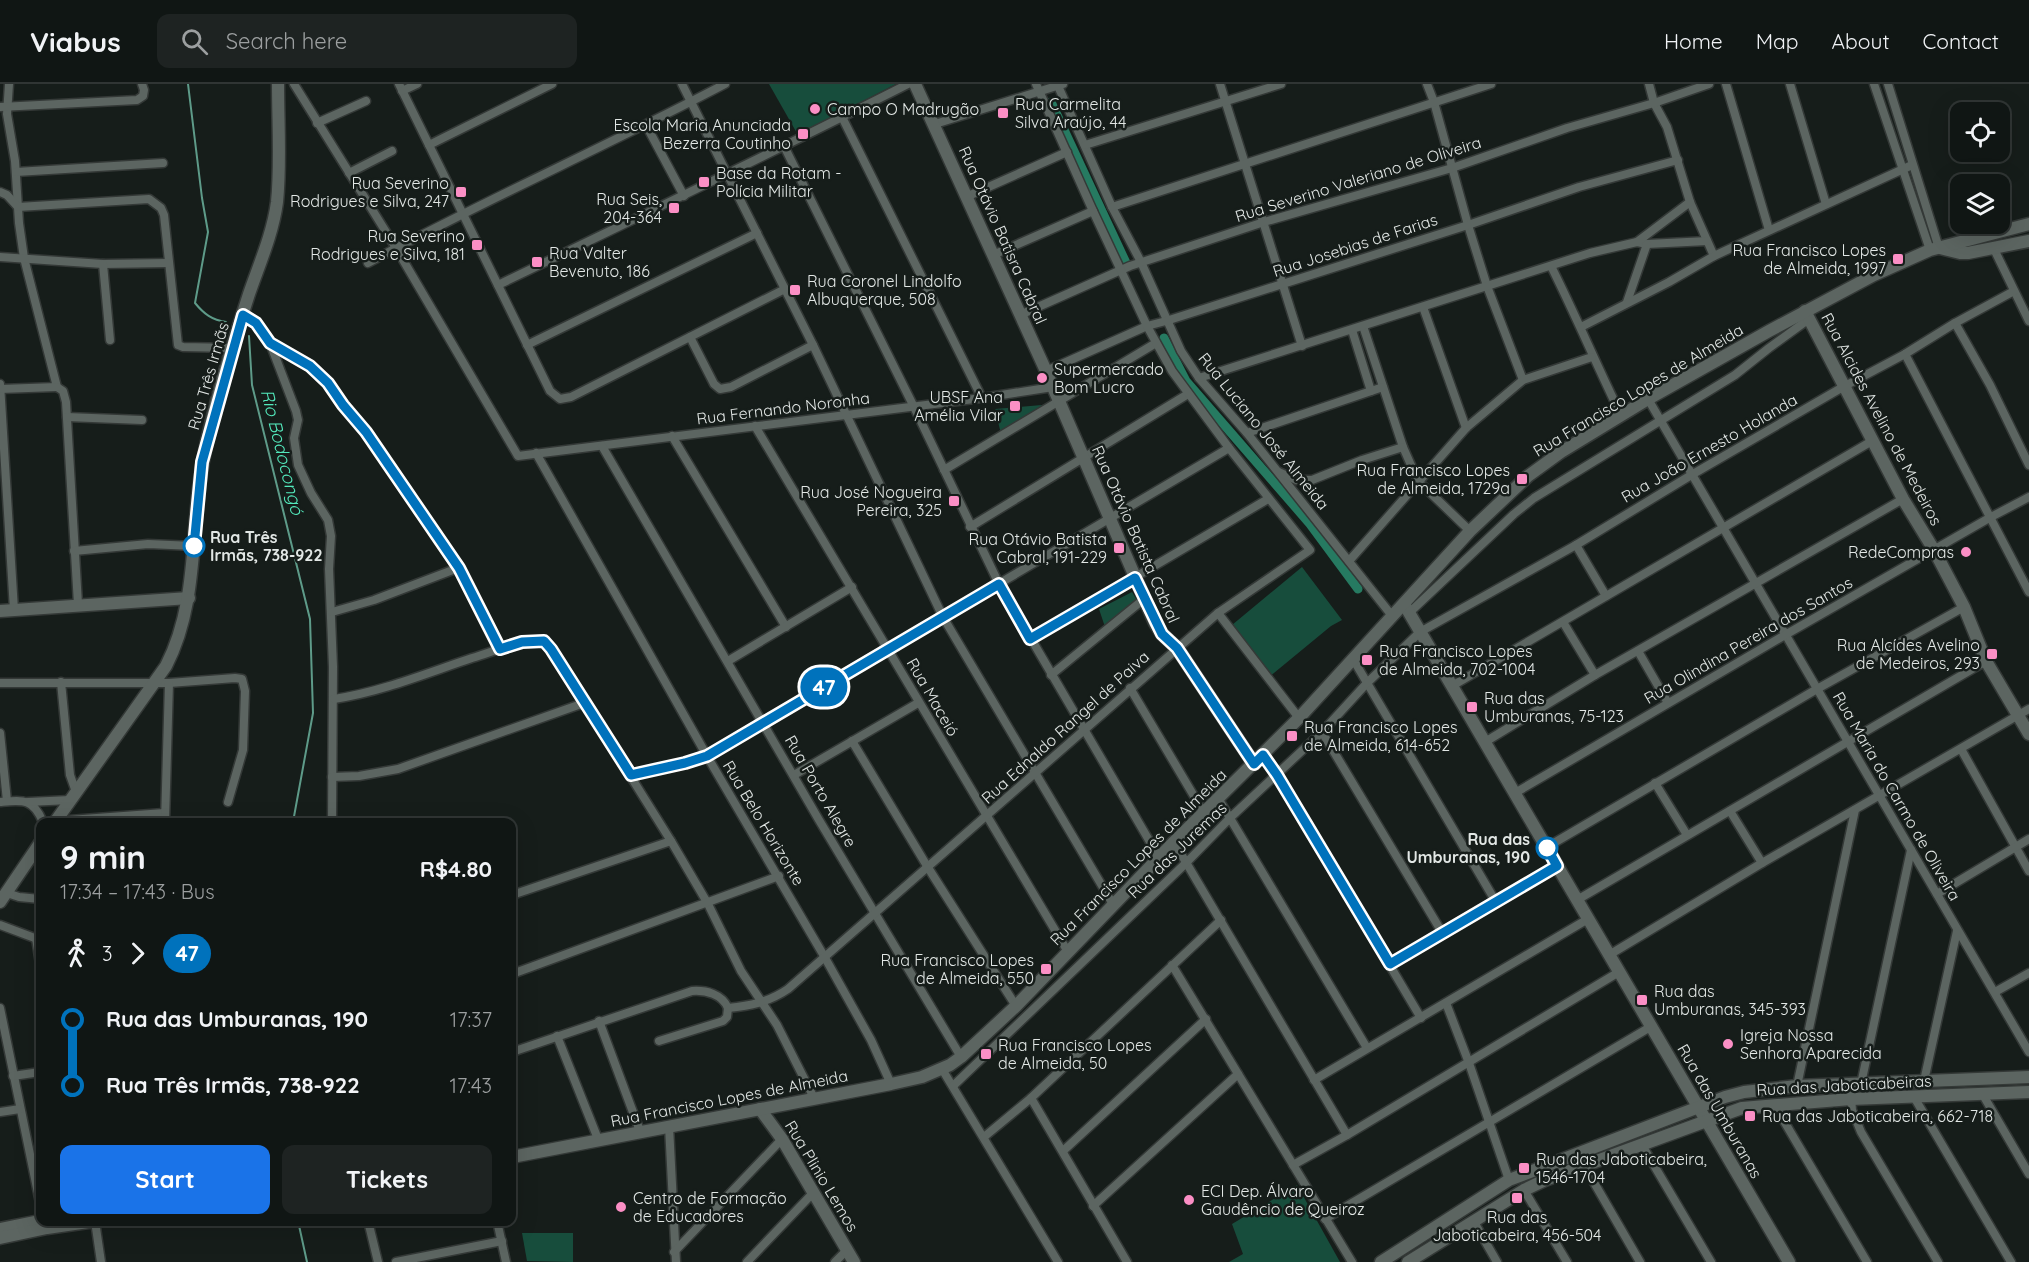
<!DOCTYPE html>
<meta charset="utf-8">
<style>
:root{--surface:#101614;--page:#1e2322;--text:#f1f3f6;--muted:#9c9fa0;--line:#303534;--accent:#1a73e8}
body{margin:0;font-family:Quicksand,sans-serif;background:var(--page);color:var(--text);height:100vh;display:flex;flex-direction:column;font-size:22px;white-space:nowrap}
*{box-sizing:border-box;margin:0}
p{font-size:20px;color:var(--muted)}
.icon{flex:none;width:33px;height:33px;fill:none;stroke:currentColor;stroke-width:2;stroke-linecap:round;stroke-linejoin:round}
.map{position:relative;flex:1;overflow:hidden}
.drawer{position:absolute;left:36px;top:734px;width:480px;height:408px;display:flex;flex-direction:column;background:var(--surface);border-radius:12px;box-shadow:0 6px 24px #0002,0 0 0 2px var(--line)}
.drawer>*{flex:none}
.badge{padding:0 12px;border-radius:20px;font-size:21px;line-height:39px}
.fabs{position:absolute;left:1950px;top:18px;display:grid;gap:12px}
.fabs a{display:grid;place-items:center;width:60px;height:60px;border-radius:12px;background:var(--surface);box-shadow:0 6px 24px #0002,0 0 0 2px var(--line);font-size:30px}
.map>.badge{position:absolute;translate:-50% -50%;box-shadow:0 0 0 3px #fff}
.legs{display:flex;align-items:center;gap:9px;height:66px;padding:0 24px;font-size:20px}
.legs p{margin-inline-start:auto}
.head{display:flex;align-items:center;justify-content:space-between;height:102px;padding:0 24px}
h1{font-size:33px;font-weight:800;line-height:45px}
.primary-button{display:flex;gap:12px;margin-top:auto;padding:12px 24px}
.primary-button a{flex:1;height:69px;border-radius:12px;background:var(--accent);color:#fff;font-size:24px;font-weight:800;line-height:69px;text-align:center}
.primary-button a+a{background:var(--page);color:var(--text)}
ul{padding:0 24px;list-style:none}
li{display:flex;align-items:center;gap:21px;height:66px;font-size:22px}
li i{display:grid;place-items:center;width:9px;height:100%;margin:0 8px;background:currentColor}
li i::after{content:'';width:15px;height:15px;margin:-8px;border:4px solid;border-radius:50%;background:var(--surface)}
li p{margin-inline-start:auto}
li:first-child i{background:linear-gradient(#0000 50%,currentColor 0)}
li:last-child i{background:linear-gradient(currentColor 50%,#0000 0)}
header{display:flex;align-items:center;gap:36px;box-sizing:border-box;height:84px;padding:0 30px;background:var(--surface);border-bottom:2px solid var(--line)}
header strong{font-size:28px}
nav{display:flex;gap:33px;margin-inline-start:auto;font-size:21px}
.search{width:420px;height:54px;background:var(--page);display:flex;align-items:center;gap:15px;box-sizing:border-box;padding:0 21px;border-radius:12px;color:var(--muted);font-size:22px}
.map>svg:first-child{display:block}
</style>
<header>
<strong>Viabus</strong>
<div class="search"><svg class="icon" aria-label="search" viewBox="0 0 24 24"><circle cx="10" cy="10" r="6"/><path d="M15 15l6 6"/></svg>Search here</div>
<nav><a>Home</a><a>Map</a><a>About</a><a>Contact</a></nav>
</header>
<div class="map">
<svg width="2029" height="1178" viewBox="0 0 2029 1178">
<rect width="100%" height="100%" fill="#161d1a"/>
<!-- green -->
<g fill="#174d3c">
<path d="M769 0H896L798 51Z"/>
<path d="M1053 320 1001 350 995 325Z"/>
<path d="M1302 483 1342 536 1331 542 1269 593 1232 541Z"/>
<path d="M1132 508 1138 518 1105 543 1099 525Z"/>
<path d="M1297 1101 1340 1178H1229L1243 1170 1232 1140Z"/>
<path d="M522 1149H573V1178L527 1177Z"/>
</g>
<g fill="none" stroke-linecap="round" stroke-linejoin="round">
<!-- stream -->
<g stroke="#5e9b89" stroke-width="2">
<path d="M188 0 202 114 208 148 195 219C204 230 212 236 226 238"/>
<path d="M249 252 252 301 310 535 313 629 293 738"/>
<path d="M298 1137 307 1178"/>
</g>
<!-- canal -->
<g stroke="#267a61" stroke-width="9">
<path d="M1051 18 1127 181"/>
<path d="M1164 254 1186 297 1310 440 1358 505"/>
</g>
<!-- street casing -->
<g stroke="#343937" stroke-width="11">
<g id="street">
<path d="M9 0 7 30 15 77 19 139 24 174 57 303 63 307 66 318 78 520"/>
<path d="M294 0 396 164 518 372 982 314 1053 303"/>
<path d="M399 0 550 307 560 315 571 313 785 205"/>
<path d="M682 0 813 261 943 533 1114 822"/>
<path d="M1220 0 1302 262"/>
<path d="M1427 0 1434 18 1468 141 1487 202 1523 296"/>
<path d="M1649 0 1654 19 1667 43 1690 118 1714 172"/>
<path d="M1726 0 1769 146"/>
<path d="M1790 0 1826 120"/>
<path d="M1874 0 1930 166"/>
<path d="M1888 0 1939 164"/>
<path d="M1058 2 1112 123 1141 178 1181 267 1199 294 1247 349 1393 533"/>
<path d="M402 7 417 0"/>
<path d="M0 23 137 16 143 12 144 6 142 0"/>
<path d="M842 33 982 314"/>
<path d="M317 39 366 17"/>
<path d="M935 40 1063 0"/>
<path d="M646 41 684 112"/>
<path d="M429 61 552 0"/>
<path d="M1085 61 1281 0"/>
<path d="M784 62 914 323 999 500 1160 775"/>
<path d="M16 88 163 79"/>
<path d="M349 89 392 67"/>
<path d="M0 108 7 111 18 123 149 115 161 124 164 131 178 261 183 263 233 264"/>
<path d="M966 113 1067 68"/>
<path d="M1112 123 1491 0"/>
<path d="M1637 158 1647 160 1707 157"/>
<path d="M1994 165 2029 237"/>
<path d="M993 171 1093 127"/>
<path d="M0 173 103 180 168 179"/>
<path d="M368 179C485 116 607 62 725 0"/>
<path d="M103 180 110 256"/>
<path d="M1551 182C1576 232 1597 282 1621 331"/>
<path d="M498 201C635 135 772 69 908 0"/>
<path d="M1627 218 1647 160"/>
<path d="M1423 223 1466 344"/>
<path d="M243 231 256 239 270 259 296 327 298 336 294 354 298 381 311 409 328 436 331 452 329 485 333 583 332 738"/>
<path d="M1020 231 1130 182 1264 138 1452 84 1567 44 1654 19 1709 0"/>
<path d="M1955 239 1990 301 2029 381"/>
<path d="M1363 242 1403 363 1418 397 1470 447"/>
<path d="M1581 243 1669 198 1714 172 1912 81"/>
<path d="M1352 246 1371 307"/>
<path d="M690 253 714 300 720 305 731 303 813 261"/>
<path d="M270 259 319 289 366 348 458 484 500 565"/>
<path d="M527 261 757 149"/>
<path d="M1905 270 2029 508"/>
<path d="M1046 287 1147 242 1166 237 1468 141 1579 103 1678 76"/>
<path d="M1199 294 1590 169 1637 158 1690 118"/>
<path d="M0 300 14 526"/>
<path d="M0 305 57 303"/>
<path d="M1648 315 2029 968"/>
<path d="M67 333 142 336"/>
<path d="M755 342C860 517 962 693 1068 868"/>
<path d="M1247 349 1383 303"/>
<path d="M672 352 786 543"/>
<path d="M602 362 819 736 961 973"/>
<path d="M536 369 707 672 824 872 871 956 891 1000"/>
<path d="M944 386 1156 259"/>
<path d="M1279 388 1296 396H1312L1362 376 1403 363"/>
<path d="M970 443 1188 310"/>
<path d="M1576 461 1606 512"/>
<path d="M74 467 148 460 194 462"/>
<path d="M1349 477 1466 344 1523 296 1592 273"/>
<path d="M332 528 374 516 458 484"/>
<path d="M1218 529 1299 634"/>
<path d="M1409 529 1514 430 1534 414 1735 291 1769 264 1809 235"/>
<path d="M1563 538 1595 591"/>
<path d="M1030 555 1268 415"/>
<path d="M1638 567 1668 619"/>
<path d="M1353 575 1496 818"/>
<path d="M728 577 852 503"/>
<path d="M1051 591 1144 515"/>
<path d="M61 598 70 691 76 708"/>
<path d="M0 599H169L235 594 242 595 245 607 243 666 228 718"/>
<path d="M1452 602 1872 357"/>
<path d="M1130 604 1204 729"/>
<path d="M334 615C381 608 427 589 472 574 496 567 519 555 544 557L551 565 671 757 708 820 741 887 777 941 814 1014"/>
<path d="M1322 648 1443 850"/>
<path d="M0 649 7 717"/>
<path d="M852 657 927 782 1016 922"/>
<path d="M1485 658 1595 591 1903 415"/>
<path d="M1961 665 2029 787"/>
<path d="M1263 671 1277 691 1421 934"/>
<path d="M631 691 685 679 707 672 1229 364"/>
<path d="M794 691 918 619"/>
<path d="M332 693 359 692 398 685 584 619"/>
<path d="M1655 699 1687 751"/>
<path d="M1515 709 1785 551 1991 433 2029 413"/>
<path d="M1218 714 1367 964"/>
<path d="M0 718C23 716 33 714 43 738"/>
<path d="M28 718 70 716"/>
<path d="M1730 727 1762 779"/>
<path d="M56 737 164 729"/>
<path d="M165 738 169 599"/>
<path d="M1174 758 1347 1051"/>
<path d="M1547 763 1817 605 1964 523"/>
<path d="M7 809 19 813 40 815"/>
<path d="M1937 810 2029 755"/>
<path d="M512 811 671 757"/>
<path d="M1577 816 1986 577"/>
<path d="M0 841 40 856"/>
<path d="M36 854 40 880"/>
<path d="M1609 871 1762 779 2029 625"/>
<path d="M1390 880 1557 782"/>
<path d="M1172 881 1352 1178"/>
<path d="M512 890 779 792"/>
<path d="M1995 908 2029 889"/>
<path d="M1446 919 1469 979 1509 1096"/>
<path d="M0 924 40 1119"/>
<path d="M728 924C750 922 769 918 788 905L1218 529 1310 466 1229 364 1172 287 1147 242 1093 127 1036 0"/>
<path d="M599 937 640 1047"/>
<path d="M557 952 598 1055"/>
<path d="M659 957 723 937 727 933 728 924"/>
<path d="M512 968 692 907C706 906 722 910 728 924"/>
<path d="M942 985 1058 1178"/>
<path d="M13 992 40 988"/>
<path d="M1314 996 1588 835"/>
<path d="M1924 997 1957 847"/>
<path d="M1850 1000 1852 1026 1861 1048 1938 1178"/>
<path d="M1861 1000 1911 766"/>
<path d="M953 1002 1186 779 1231 733 1322 648 1367 599 1420 548 1576 461 1693 390 1843 303 1905 270 1955 239 2014 207"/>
<path d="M1797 1002 1855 726"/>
<path d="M1983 1011 2029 1090"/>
<path d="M1914 1013 2011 1178"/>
<path d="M1031 1014 1127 1178"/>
<path d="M1774 1020 1867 1178"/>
<path d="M0 1028 20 1025"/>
<path d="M669 1042 676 1178"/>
<path d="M984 1053 1031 1014 1221 836"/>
<path d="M1642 1061 1711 1178"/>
<path d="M1063 1067 1206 935"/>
<path d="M1293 1081 1347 1051 1619 888"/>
<path d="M1585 1083 1640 1178"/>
<path d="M1524 1106 1567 1178"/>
<path d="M1093 1122 1238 990"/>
<path d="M1325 1135 1652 942"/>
<path d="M95 1137 101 1178"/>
<path d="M368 1137 378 1178"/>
<path d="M497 1137 506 1178"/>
<path d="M1474 1138 1497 1178"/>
<path d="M674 1168 782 1055"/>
<path d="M396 1178 502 1157"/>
<path d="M747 1178 813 1109"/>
<path d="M835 1178 847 1166"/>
</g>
</g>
<!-- secondary casing -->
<g stroke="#343937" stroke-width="15">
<g id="secondary">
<path d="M915 0 1046 287 1155 539 1162 550 1177 564 1254 680"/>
<path d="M1940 164 1960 169H1968L2029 157"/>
<path d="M1805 227 1903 415 1934 466 1964 523 1986 577 2029 650"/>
<path d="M1404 520 1789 1178"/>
<path d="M0 527 189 514"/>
<path d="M55 738 166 582C199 518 190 446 203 377 213 323 232 263 249 210 259 181 273 149 277 118 281 80 278 39 278 0"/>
<path d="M0 818 40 759"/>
<path d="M760 1025 782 1055 854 1178"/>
<path d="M512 1073 891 1000 922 993 950 981 961 973 1016 922 1174 758 1299 634 1470 447 1528 392 1561 368 1648 315 1769 247 1874 191 1930 166 2029 140"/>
<path d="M0 1145 40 1137"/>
<path d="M0 1154 47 1144 95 1137"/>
<path d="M1381 1178 1509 1096 1725 1013 1744 1008 1797 1002 2029 993"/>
<path d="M1408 1178 1524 1106 1545 1096 1742 1024 1851 1015 2029 1008"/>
</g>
</g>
<!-- street -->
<use href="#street" stroke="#5c6561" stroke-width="8"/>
<!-- secondary -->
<use href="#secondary" stroke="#5c6561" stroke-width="12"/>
</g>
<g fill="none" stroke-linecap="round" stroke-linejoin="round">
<!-- line-1 casing -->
<g stroke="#fff" stroke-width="14">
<path id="line-1" d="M194 462 202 378 243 231 256 239 270 259 310 282 328 299 343 321 366 348 459 484 500 565 522 558 544 557 551 565 631 691 685 679 707 672 999 500 1030 555 1135 494 1162 550 1177 564 1254 680 1263 671 1277 691 1390 880 1557 782 1547 764"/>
</g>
<!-- line-1 -->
<use href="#line-1" stroke="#0072bc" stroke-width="9"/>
</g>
<!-- markers -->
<g fill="#fb8fc5" stroke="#161d1a" stroke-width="2">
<circle cx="815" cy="25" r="6"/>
<rect x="997" y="23" width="12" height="12" rx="3"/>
<rect x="797" y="44" width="12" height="12" rx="3"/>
<rect x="698" y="92" width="12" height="12" rx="3"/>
<rect x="455" y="102" width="12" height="12" rx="3"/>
<rect x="668" y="118" width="12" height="12" rx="3"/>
<rect x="471" y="155" width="12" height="12" rx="3"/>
<rect x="1892" y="169" width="12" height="12" rx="3"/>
<rect x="531" y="172" width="12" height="12" rx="3"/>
<rect x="789" y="200" width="12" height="12" rx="3"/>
<circle cx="1042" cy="294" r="6"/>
<rect x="1009" y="316" width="12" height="12" rx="3"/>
<rect x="1516" y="389" width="12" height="12" rx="3"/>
<rect x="948" y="411" width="12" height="12" rx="3"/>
<rect x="1113" y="458" width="12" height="12" rx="3"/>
<circle cx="1966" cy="468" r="6"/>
<rect x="1986" y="564" width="12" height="12" rx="3"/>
<rect x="1361" y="570" width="12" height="12" rx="3"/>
<rect x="1466" y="617" width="12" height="12" rx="3"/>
<rect x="1286" y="646" width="12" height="12" rx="3"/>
<rect x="1040" y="879" width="12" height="12" rx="3"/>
<rect x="1636" y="910" width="12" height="12" rx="3"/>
<circle cx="1728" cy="960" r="6"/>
<rect x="980" y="964" width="12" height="12" rx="3"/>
<rect x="1744" y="1026" width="12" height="12" rx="3"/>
<rect x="1518" y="1078" width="12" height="12" rx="3"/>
<rect x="1511" y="1108" width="12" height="12" rx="3"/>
<circle cx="1189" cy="1116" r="6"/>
<circle cx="621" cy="1123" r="6"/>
</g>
<g fill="#fff" stroke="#0072bc" stroke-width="3">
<circle cx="194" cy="462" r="10"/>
<circle cx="1547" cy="764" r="10"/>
</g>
<g text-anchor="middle" stroke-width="5" stroke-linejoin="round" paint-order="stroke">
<!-- poi labels -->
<g font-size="16" fill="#e2e7e5" stroke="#161d1a" text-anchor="start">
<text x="1015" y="26">Rua Carmelita<tspan x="1015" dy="18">Silva Araújo, 44</tspan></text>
<text x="827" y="31">Campo O Madrugão</text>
<text x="791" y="47" text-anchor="end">Escola Maria Anunciada<tspan x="791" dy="18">Bezerra Coutinho</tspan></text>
<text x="716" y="95">Base da Rotam -<tspan x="716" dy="18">Polícia Militar</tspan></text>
<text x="449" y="105" text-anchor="end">Rua Severino<tspan x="449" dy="18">Rodrigues e Silva, 247</tspan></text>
<text x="662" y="121" text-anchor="end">Rua Seis,<tspan x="662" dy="18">204-364</tspan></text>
<text x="465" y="158" text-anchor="end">Rua Severino<tspan x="465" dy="18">Rodrigues e Silva, 181</tspan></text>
<text x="1886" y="172" text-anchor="end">Rua Francisco Lopes<tspan x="1886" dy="18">de Almeida, 1997</tspan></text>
<text x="549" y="175">Rua Valter<tspan x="549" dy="18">Bevenuto, 186</tspan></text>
<text x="807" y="203">Rua Coronel Lindolfo<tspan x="807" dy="18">Albuquerque, 508</tspan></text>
<text x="1054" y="291">Supermercado<tspan x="1054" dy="18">Bom Lucro</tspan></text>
<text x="1003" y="319" text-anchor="end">UBSF Ana<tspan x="1003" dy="18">Amélia Vilar</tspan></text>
<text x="1510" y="392" text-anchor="end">Rua Francisco Lopes<tspan x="1510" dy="18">de Almeida, 1729a</tspan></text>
<text x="942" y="414" text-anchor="end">Rua José Nogueira<tspan x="942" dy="18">Pereira, 325</tspan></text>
<text x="1107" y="461" text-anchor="end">Rua Otávio Batista<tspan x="1107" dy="18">Cabral, 191-229</tspan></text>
<text x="1954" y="474" text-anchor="end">RedeCompras</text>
<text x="1980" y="567" text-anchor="end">Rua Alcídes Avelino<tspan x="1980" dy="18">de Medeiros, 293</tspan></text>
<text x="1379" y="573">Rua Francisco Lopes<tspan x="1379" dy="18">de Almeida, 702-1004</tspan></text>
<text x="1484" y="620">Rua das<tspan x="1484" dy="18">Umburanas, 75-123</tspan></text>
<text x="1304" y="649">Rua Francisco Lopes<tspan x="1304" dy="18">de Almeida, 614-652</tspan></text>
<text x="1034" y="882" text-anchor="end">Rua Francisco Lopes<tspan x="1034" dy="18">de Almeida, 550</tspan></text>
<text x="1654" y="913">Rua das<tspan x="1654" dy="18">Umburanas, 345-393</tspan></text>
<text x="1740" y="957">Igreja Nossa<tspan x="1740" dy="18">Senhora Aparecida</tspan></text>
<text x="998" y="967">Rua Francisco Lopes<tspan x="998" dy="18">de Almeida, 50</tspan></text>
<text x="1762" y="1038">Rua das Jaboticabeira, 662-718</text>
<text x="1536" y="1081">Rua das Jaboticabeira,<tspan x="1536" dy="18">1546-1704</tspan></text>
<text x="1201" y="1113">ECI Dep. Álvaro<tspan x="1201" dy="18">Gaudêncio de Queiroz</tspan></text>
<text x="633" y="1120">Centro de Formação<tspan x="633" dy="18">de Educadores</tspan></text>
<text x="1517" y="1139" text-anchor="middle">Rua das<tspan x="1517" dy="18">Jaboticabeira, 456-504</tspan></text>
</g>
<!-- street labels -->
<g font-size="16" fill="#e2e7e5" stroke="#161d1a">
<text transform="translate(1358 95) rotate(-17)" y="6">Rua Severino Valeriano de Oliveira</text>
<text transform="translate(1003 151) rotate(66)" y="6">Rua Otávio Batisra Cabral</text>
<text transform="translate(1355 161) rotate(-18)" y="6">Rua Josebias de Farias</text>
<text transform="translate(208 292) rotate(-74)" y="6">Rua Três Irmãs</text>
<text transform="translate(1638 306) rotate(-31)" y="6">Rua Francisco Lopes de Almeida</text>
<text transform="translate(783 324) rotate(-7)" y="6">Rua Fernando Noronha</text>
<text transform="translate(1882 335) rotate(62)" y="6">Rua Alcides Avelino de Medeiros</text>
<text transform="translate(1264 347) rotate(51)" y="6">Rua Luciano José Almeida</text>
<text transform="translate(1709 364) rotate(-30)" y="6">Rua João Ernesto Holanda</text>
<text transform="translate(1136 450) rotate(66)" y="6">Rua Otávio Batista Cabral</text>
<text transform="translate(1748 556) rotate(-30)" y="6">Rua Olindina Pereira dos Santos</text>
<text transform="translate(933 613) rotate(60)" y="6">Rua Maceió</text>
<text transform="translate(1065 643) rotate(-42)" y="6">Rua Ednaldo Rangel de Paiva</text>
<text transform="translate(821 707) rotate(60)" y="6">Rua Porto Alegre</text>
<text transform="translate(1897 712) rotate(60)" y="6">Rua Maria do Carmo de Oliveira</text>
<text transform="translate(764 739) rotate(59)" y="6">Rua Belo Horizonte</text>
<text transform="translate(1177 766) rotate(-44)" y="6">Rua das Juremas</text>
<text transform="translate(1138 773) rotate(-45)" y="6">Rua Francisco Lopes de Almeida</text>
<text transform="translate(1844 1001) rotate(-3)" y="6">Rua das Jaboticabeiras</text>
<text transform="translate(729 1014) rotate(-11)" y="6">Rua Francisco Lopes de Almeida</text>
<text transform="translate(1720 1027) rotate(60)" y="6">Rua das Umburanas</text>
<text transform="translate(822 1092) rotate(59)" y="6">Rua Plinio Lemos</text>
</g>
<!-- stop labels -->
<g font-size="16" font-weight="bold" fill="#e2e7e5" stroke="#161d1a" text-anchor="start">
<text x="210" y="459">Rua Três<tspan x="210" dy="18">Irmãs, 738-922</tspan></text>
<text x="1530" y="761" text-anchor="end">Rua das<tspan x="1530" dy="18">Umburanas, 190</tspan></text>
</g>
<!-- water labels -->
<g font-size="18" font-style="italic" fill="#53e9bc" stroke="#161d1a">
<text transform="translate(282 368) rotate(76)" y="6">Rio Bodocongó</text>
</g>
</g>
</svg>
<div class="fabs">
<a><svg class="icon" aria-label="locate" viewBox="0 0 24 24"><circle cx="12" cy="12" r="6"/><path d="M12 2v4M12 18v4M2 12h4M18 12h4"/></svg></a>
<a><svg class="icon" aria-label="layers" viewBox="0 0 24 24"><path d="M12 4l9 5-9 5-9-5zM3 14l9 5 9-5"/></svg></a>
</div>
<b class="badge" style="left:824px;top:603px;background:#0072bc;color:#fff">47</b>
<section class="drawer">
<div class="head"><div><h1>9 min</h1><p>17:34 – 17:43 · Bus</p></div><b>R$4.80</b></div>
<div class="legs"><svg class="icon" aria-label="walk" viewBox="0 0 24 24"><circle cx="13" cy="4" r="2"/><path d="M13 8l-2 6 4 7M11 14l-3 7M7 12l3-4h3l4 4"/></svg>3<svg class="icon" aria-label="forward" viewBox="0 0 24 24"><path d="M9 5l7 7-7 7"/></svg><b class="badge" style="background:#0072bc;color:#fff">47</b></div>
<ul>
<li><i style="color:#0072bc"></i><b>Rua das Umburanas, 190</b><p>17:37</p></li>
<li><i style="color:#0072bc"></i><b>Rua Três Irmãs, 738-922</b><p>17:43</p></li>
</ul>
<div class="primary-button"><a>Start</a><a>Tickets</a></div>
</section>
</div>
